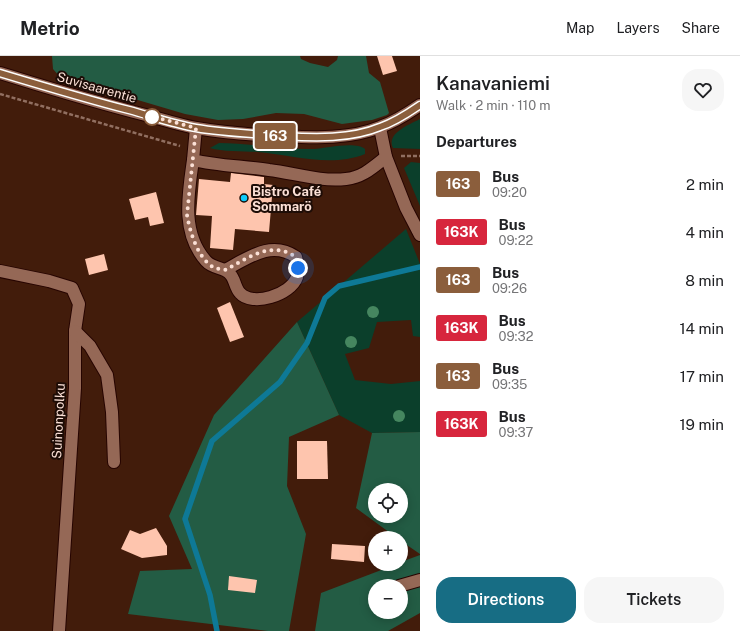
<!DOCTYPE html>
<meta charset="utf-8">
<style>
:root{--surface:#fff;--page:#f6f6f6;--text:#202124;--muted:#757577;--line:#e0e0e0;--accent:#176d84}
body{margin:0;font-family:"Public Sans",sans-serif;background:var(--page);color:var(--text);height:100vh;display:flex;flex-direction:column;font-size:15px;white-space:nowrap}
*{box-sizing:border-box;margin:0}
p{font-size:13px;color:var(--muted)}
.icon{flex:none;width:22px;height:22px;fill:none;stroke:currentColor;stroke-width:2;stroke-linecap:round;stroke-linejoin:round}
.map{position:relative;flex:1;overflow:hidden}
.side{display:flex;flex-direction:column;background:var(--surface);width:320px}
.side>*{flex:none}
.badge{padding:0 8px;border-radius:3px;font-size:14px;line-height:26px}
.fabs{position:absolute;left:368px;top:427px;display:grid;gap:8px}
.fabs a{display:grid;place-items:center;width:40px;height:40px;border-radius:50%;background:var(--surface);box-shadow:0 2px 10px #0003;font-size:20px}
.you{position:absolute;width:20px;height:20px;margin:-10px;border:3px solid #fff;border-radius:50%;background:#1a73e8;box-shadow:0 0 0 6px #1a73e833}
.map>.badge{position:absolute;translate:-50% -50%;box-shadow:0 0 0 2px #fff}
h2{padding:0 16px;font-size:15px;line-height:36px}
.round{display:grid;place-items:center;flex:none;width:42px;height:42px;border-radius:16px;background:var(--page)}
.head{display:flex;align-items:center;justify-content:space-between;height:68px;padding:0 16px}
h1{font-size:19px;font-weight:600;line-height:30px}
.cta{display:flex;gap:8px;margin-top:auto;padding:8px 16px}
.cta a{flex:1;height:46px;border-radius:16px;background:var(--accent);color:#fff;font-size:16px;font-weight:600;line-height:46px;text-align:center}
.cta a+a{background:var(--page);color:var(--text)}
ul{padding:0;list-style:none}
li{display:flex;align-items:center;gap:12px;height:48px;padding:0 16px}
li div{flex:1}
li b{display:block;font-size:15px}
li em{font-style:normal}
li .badge{min-width:44px;font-weight:700;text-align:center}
header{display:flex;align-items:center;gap:24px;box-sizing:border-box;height:56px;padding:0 20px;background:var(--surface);border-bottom:1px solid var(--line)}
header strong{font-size:19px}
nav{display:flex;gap:22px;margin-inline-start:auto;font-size:14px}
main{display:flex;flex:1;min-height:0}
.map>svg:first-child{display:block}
</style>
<header>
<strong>Metrio</strong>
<nav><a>Map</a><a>Layers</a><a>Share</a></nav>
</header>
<main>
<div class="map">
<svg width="420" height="575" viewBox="0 0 420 575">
<rect width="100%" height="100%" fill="#421c0b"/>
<!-- green -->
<g fill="#0b3f2b">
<path d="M420 63V93L393 92C386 77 409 69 420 63Z"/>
<path d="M219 87C250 87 282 94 314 93 326 92 356 85 365 93V98C330 112 294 99 258 96 244 95 223 96 210 92Z"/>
<path d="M411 106 420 107V150L404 112Z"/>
<path d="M406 173 420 208V281L413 280 411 264 377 266 369 292 345 298 355 324 391 328 420 325V376L372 377 339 359 297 266Z"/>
</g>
<!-- forest -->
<g fill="#235c44" fill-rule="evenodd">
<path d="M52 0H300L301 3 310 7 328 11 337 4 338 0H366L369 17 380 26 389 57 387 59 372 64 342 68 304 58 276 57 243 63 218 64 185 58 60 21 53 13Z"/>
<path d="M297 266 339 359 289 381 287 430 306 478 289 575H268L128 558 140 515 192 513 169 460 214 359Z"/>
<path d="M420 376V498L401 485V482H397L356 452 372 377ZM375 434H401V460H375Z"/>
<path d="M420 499V557L388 575H315L321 537 397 508H401V506ZM375 530H401V556H375Z"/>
</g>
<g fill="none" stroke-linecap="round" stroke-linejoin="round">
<!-- stream -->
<path stroke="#0e7996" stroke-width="5.5" d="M217 575 210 539 185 463 212 385 280 326 307 287 325 242 339 230 420 211"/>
</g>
<!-- building -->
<g fill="#fec5ae">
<path d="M377 0H392L397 15 383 19Z"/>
<path d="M231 117 264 121V128L273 129 269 176 235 173 233 194 210 192 212 160 196 159 199 123 230 126Z"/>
<path d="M156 136 164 167 150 170 148 161 135 164 129 143Z"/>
<path d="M104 198 108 214 89 219 85 203Z"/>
<path d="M230 246 244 281 230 286 217 252Z"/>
<path d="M297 385H327L328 423H297Z"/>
<path d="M156 472 167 490V499L142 502 121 493 130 474 140 478Z"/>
<path d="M332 488 365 490 364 506 331 503Z"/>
<path d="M229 520 257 524 255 537 228 534Z"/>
</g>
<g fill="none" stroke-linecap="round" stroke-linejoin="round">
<!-- minor casing -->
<g stroke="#260400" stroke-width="14">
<g id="minor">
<path d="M0 17C45 31 89 44 134 56 155 61 175 68 196 72 225 77 255 79 284 80 315 82 351 83 380 71 395 66 407 58 420 49"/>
<path d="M196 72 193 104C218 110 243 110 269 114 294 117 320 126 346 123 363 121 372 112 386 101"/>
<path d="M380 72 386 101 406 152 420 179"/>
<path d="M193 104C188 139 181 177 206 205 213 213 225 211 230 218 235 223 235 232 240 237 252 251 291 239 297 221 299 214 298 208 296 201 271 184 248 202 225 214"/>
<path d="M0 215 49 225 72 232 79 248 75 275V332L59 575"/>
<path d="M75 275 90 290 107 319 112 356 114 406"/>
<path d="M399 530 420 524"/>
</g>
</g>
<!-- path -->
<g stroke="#916f61" stroke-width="2.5" stroke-dasharray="4 2" stroke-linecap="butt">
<path d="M0 38 180 90"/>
<path d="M401 100H420"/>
</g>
<!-- minor -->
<use href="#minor" stroke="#956856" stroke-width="12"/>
</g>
<!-- trees -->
<g fill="#45865f">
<circle cx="373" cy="256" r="6"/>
<circle cx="351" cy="286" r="6"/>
<circle cx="399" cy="360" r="6"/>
</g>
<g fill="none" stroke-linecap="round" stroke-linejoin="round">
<!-- line casing -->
<g stroke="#fff" stroke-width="9">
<path id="line" d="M0 17C43 30 86 43 129 54 151 60 173 68 196 72 225 77 255 78 284 80 315 82 351 83 380 71 395 66 407 58 420 49"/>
</g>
<!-- line -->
<use href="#line" stroke="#8b5e3c" stroke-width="6"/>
<!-- walk -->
<path stroke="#fbe0d6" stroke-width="4" stroke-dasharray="0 7.2" d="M152 61 147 59 196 72 187 159C190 176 198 204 215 212 218 213 222 213 225 214 248 202 271 184 296 201L298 212"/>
</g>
<!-- markers -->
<circle fill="#fff" stroke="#8b5e3c" stroke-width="2" cx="152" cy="61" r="8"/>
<circle fill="#0dcafa" stroke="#1d0c06" stroke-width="1.5" cx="244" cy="142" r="4"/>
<g text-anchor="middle" stroke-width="4" stroke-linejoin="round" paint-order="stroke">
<!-- street labels -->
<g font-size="13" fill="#fbe0d6" stroke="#1d0c06">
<text transform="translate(97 31) rotate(16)" y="5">Suvisaarentie</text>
<text transform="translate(58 365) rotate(-87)" y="5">Suinonpolku</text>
</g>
<!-- poi labels -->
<g font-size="13" font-weight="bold" fill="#fbe0d6" stroke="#1d0c06" text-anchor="start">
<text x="252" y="140">Bistro Café<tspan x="252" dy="15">Sommarö</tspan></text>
</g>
</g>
</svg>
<div class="fabs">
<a><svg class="icon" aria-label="locate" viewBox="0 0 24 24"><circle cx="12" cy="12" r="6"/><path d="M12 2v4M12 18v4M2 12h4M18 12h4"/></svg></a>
<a>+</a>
<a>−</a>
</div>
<div class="you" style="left:298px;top:212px"></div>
<b class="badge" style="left:275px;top:80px;background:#8b5e3c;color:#fff">163</b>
</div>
<section class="side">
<div class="head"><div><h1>Kanavaniemi</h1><p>Walk · 2 min · 110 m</p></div><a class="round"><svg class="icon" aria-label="heart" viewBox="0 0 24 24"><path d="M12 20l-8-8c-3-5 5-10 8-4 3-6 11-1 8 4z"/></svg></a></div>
<h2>Departures</h2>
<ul>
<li><span class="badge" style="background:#8b5e3c;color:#fff">163</span><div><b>Bus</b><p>09:20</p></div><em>2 min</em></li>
<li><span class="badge" style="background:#d7263d;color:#fff">163K</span><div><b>Bus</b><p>09:22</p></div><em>4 min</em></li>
<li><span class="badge" style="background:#8b5e3c;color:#fff">163</span><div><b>Bus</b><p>09:26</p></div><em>8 min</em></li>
<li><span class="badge" style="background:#d7263d;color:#fff">163K</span><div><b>Bus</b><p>09:32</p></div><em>14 min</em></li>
<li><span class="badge" style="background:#8b5e3c;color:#fff">163</span><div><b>Bus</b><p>09:35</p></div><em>17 min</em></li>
<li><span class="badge" style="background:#d7263d;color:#fff">163K</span><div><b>Bus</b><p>09:37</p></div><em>19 min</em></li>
</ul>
<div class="cta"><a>Directions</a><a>Tickets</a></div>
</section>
</main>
